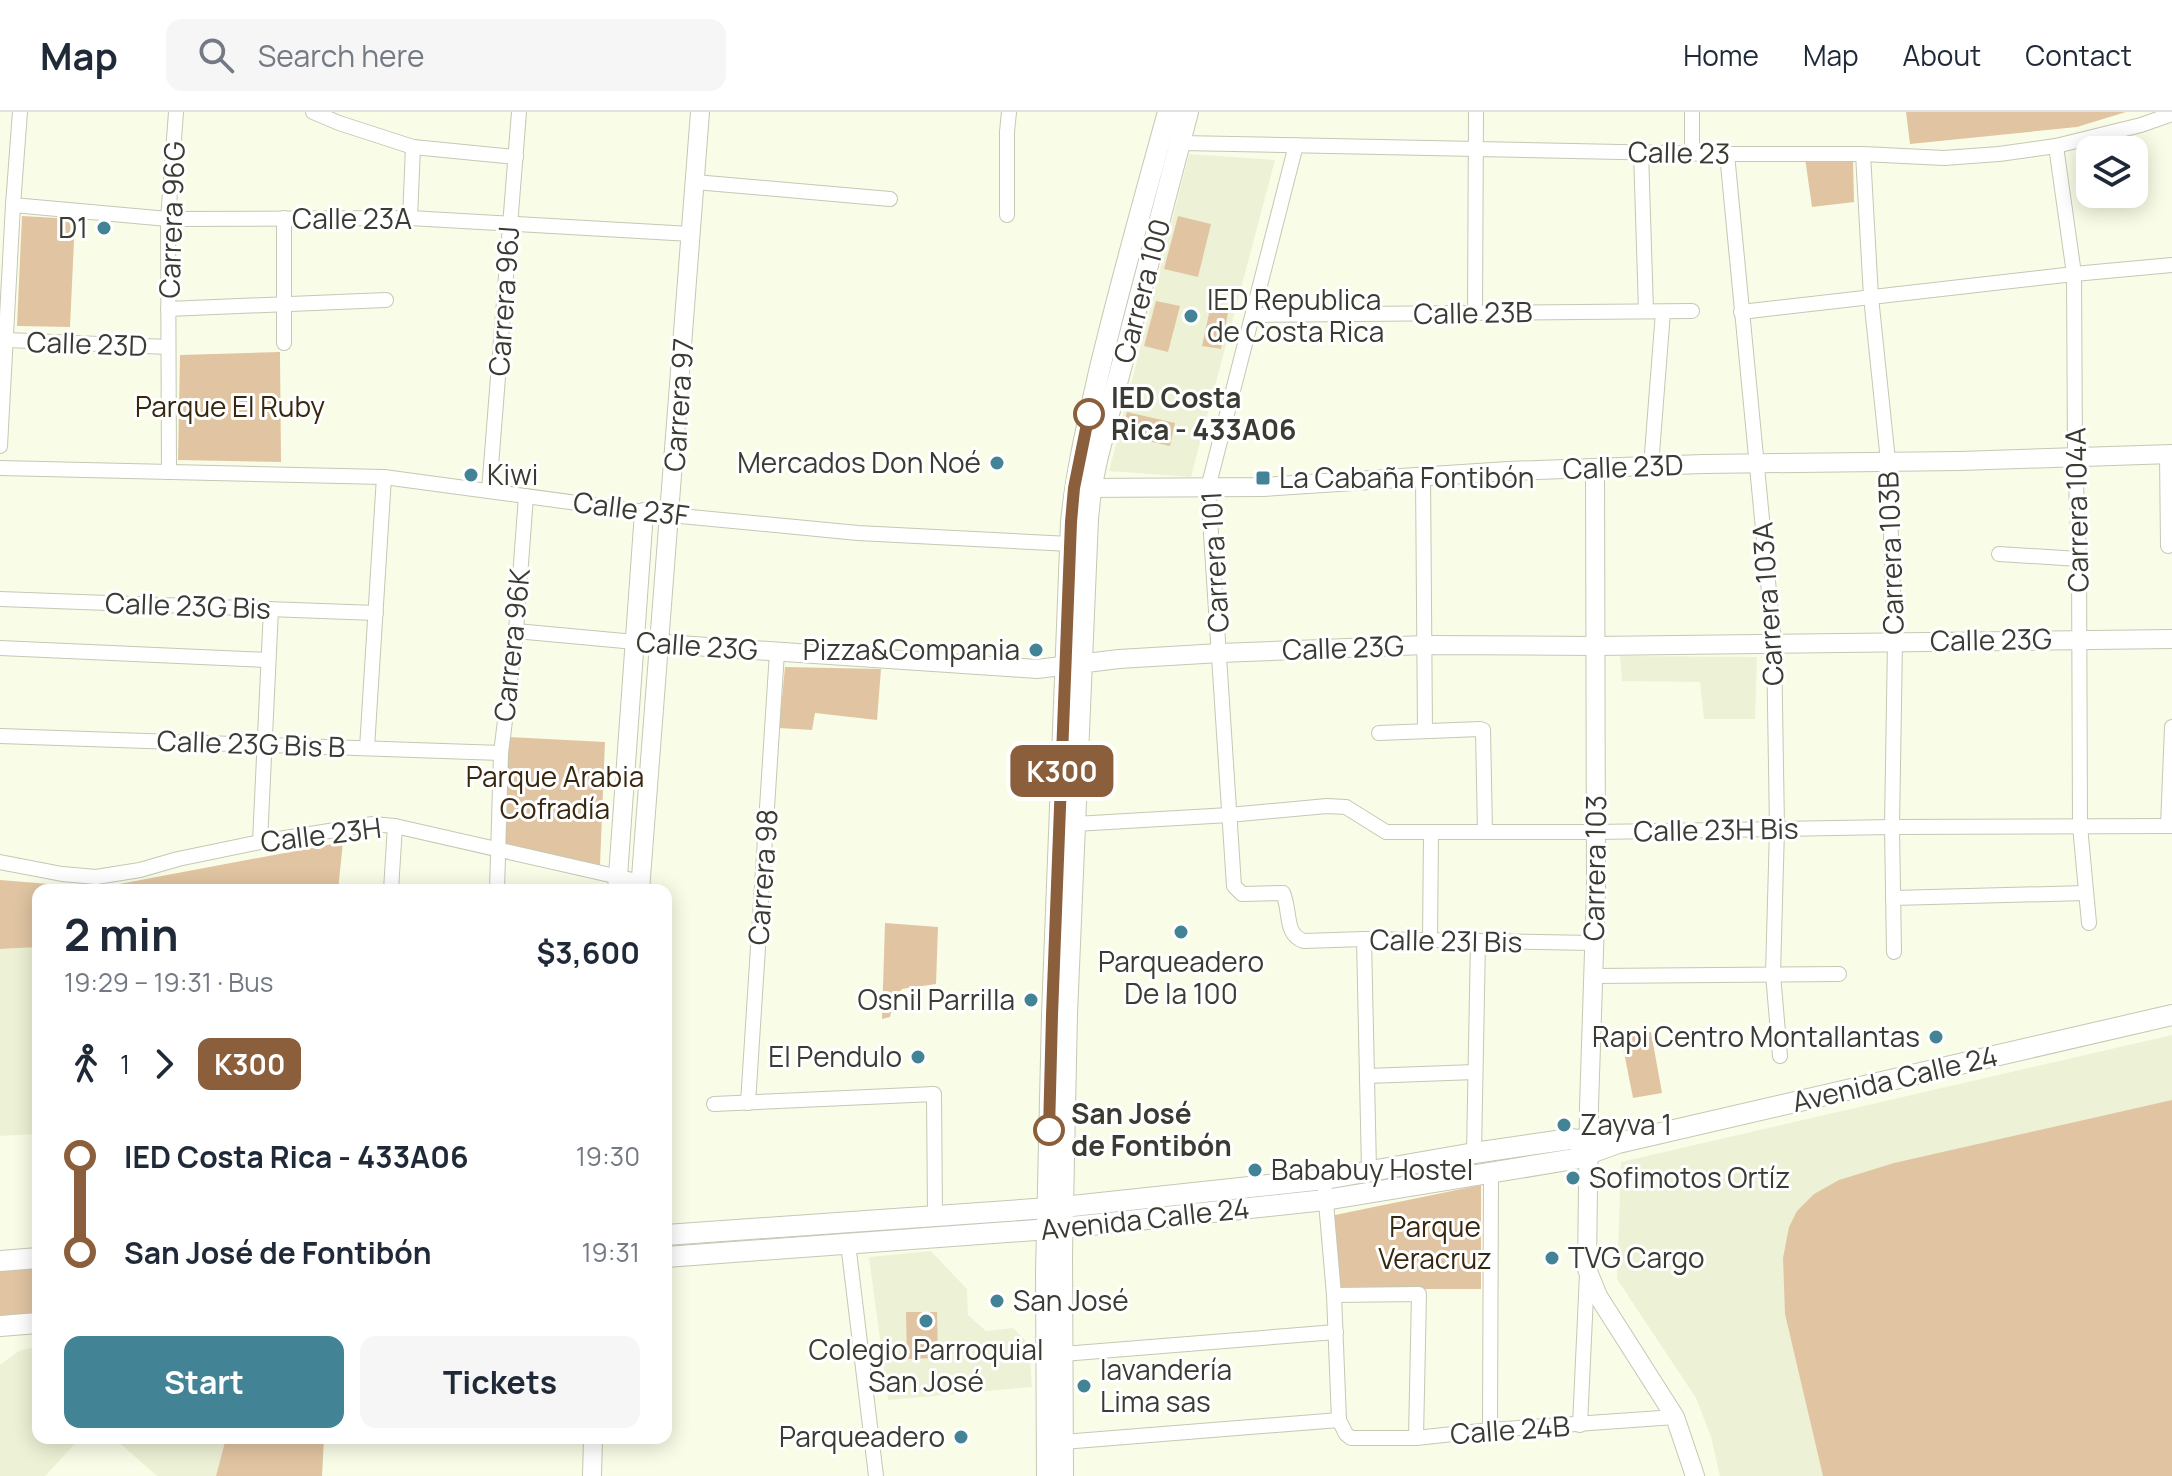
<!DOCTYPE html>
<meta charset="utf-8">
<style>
:root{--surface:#fff;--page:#f6f6f7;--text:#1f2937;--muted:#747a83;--line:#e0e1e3;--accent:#428496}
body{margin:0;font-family:Manrope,sans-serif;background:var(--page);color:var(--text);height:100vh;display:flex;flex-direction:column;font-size:30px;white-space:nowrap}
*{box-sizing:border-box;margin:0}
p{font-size:26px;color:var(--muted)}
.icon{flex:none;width:44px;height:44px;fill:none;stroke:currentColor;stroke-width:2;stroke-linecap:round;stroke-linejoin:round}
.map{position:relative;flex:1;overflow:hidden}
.side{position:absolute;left:32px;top:772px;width:640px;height:560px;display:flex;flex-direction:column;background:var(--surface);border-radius:16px;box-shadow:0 4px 20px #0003}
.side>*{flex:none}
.badge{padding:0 16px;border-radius:12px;font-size:28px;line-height:52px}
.tools{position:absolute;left:2076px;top:24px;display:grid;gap:16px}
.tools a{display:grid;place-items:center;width:72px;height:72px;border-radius:16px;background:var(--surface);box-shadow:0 4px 20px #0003;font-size:40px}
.map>.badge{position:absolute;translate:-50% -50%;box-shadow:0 0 0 4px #fff}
.legs{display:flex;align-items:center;gap:12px;height:88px;padding:0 32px;font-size:26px}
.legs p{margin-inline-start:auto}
.headline{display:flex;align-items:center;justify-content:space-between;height:136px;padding:0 32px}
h1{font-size:44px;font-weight:700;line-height:60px}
.cta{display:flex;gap:16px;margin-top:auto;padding:16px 32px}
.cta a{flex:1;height:92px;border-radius:16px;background:var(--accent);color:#fff;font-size:32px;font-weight:700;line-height:92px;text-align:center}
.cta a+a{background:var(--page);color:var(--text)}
ul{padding:0 32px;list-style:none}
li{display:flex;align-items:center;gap:28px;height:96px;font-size:30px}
li i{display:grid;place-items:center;width:12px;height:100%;margin:0 10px;background:currentColor}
li i::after{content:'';width:20px;height:20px;margin:-10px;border:6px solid;border-radius:50%;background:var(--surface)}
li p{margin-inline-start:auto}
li:first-child i{background:linear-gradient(#0000 50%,currentColor 0)}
li:last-child i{background:linear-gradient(currentColor 50%,#0000 0)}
header{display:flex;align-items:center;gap:48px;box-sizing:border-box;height:112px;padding:0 40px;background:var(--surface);border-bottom:2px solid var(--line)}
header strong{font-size:38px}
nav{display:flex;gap:44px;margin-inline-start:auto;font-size:28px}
.search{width:560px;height:72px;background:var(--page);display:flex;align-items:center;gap:20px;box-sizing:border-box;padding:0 28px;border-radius:16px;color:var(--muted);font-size:30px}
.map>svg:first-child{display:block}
</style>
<header>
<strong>Map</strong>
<div class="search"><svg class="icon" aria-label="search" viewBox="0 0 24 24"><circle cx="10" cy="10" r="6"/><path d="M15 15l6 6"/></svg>Search here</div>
<nav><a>Home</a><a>Map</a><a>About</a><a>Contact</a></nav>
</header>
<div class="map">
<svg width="2172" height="1364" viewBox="0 0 2172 1364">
<rect width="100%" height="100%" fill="#f9fde7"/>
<!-- built -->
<g fill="#edf2d6">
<path d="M1189 42 1275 48 1191 365 1109 359Z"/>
<path d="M1620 544 1757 545 1755 607H1704L1700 570 1622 569Z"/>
<path d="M38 835V1022L0 1024V837Z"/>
<path d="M2172 923V1364H1720L1711 1325 1696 1286 1617 1167 1621 1050Z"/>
<path d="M931 1139 967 1177 968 1203 986 1219 1013 1216 1029 1232 1032 1275 888 1288 869 1145Z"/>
<path d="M38 1234V1326H80L45 1364H0V1253L19 1239Z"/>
<path d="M114 1326H226L216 1364H157Z"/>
</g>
<!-- green -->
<g fill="#e1c5a2">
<path d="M1906 0H2126L2077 15 1910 32Z"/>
<path d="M1805 46 1853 48 1854 90 1812 95Z"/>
<path d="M22 104 75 107 70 215 17 214Z"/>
<path d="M1178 104 1211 112 1198 165 1164 157Z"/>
<path d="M1156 189 1180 194 1168 240 1144 234Z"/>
<path d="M1210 197 1228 201 1221 237 1202 234Z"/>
<path d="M280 240 281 350 178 348 180 243Z"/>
<path d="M1127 300 1175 311 1170 334 1121 323Z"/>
<path d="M785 555 881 557 877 608 815 601 812 618 779 616Z"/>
<path d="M509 625 605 630 600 753 504 733Z"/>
<path d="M343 730 338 778H38V835L0 837V768L98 776Z"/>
<path d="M885 811 938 815 936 872 902 877 894 888 890 905 882 907Z"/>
<path d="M1651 920 1662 981 1633 986 1621 925Z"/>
<path d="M2172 988V1364H1823L1785 1202 1783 1146 1789 1115 1797 1099 1814 1082 1839 1068 1894 1051Z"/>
<path d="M1481 1073V1177H1340L1330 1104Z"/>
<path d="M38 1155V1204L0 1208V1158Z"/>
<path d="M906 1200H937L938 1246 907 1247Z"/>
<path d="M226 1326H324L322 1364H216Z"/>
</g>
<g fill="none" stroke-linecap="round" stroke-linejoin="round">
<!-- minor casing -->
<g stroke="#c4c8b4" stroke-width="16">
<g id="minor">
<path d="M313 0 339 11 413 35 516 45"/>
<path d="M1692 0V41"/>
<path d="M1181 31 1717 42H1863L1944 46 1999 42 2056 34 2141 13 2172 2"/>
<path d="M1296 33 1208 376 1234 774 1242 782 1283 781C1291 799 1284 823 1304 829L1364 827 1594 831"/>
<path d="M2056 34 2074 162 2075 344 2079 447 2080 714 2089 811"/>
<path d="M1641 40 1646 199"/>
<path d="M1727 42 1774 532 1777 716 1773 862 1780 944"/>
<path d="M1863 42 1871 185 1888 349 1895 529 1892 715 1894 840"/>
<path d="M695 70 890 87"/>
<path d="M13 93 168 107 410 106 691 122"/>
<path d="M1007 103V20L1009 0"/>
<path d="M284 106V231"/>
<path d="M410 106 413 35"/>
<path d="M168 197 386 188"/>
<path d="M1475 200 1476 0"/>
<path d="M1741 200 2074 162 2172 153"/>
<path d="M1253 203 1692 199"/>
<path d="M7 228 168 235"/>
<path d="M0 334 13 93 20 0"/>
<path d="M2167 342 2168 434"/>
<path d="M1651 354 1663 200"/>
<path d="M0 356 384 365 644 400"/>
<path d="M169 360 168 107 176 0"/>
<path d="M1423 364 1425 619"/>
<path d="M489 379 519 0"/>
<path d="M670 403 858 421 1070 432"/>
<path d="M1999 442 2079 447"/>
<path d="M0 487 376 501"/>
<path d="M516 519 635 530"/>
<path d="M0 536 268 548"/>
<path d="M1379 621 1480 617 1483 618 1485 720"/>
<path d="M0 624 501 641"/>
<path d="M367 636 384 365"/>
<path d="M1075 712 1229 703 1327 694 1346 695 1386 720H1596L1892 715 2172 714"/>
<path d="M2168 714 2172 615"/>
<path d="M260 730 271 497"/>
<path d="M0 750 62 762 96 765 140 758 178 747 260 730 373 712 395 714 641 770"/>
<path d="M391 778 395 714"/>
<path d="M497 778 501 641 516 519 526 384"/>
<path d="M1893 786 2086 781"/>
<path d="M1364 827 1369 1058"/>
<path d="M1430 829 1431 720"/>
<path d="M1593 864 1839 862"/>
<path d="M1367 964 1475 960"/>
<path d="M748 991 777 540"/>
<path d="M714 992 934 982 935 1103"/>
<path d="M1474 1041 1478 829"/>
<path d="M1325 1079 1334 1183 1339 1308 1346 1322 1351 1326H1416L1490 1318 1675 1305"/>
<path d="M848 1131 876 1364"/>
<path d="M1334 1183 1419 1182 1416 1326"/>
<path d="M1063 1242 1336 1220"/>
<path d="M1580 1313 1587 1162"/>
<path d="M1490 1318 1491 1059"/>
<path d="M1063 1330 1339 1308"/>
</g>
</g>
<!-- tertiary casing -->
<g stroke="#c4c8b4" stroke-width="20">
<g id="tertiary">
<path d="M1595 356 1596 778 1589 995 1587 1157 1598 1184 1675 1305 1695 1364"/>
<path d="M1080 376 1263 375 1508 359 1703 352 1960 349 2172 342"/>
<path d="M635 530 1037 557 1119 547 1220 541 1425 533 1595 534 2172 527"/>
<path d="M617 778 644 400 670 403"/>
<path d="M640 778 700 0"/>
<path d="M592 1364 593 1326"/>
</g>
</g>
<!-- secondary casing -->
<g stroke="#c4c8b4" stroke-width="22">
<g id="secondary">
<path d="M666 1123 1063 1095 1325 1067 1474 1041 1570 1027 1610 1031"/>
<path d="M666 1145 1063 1116 1325 1088 1574 1047 1618 1031 2172 903"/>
<path d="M0 1149 38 1146"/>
<path d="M0 1214 38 1211"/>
<path d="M1047 1364 1046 1160 1052 903 1071 410C1076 359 1088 309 1099 260 1120 172 1144 87 1168 0"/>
<path d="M1063 1364 1062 1143 1067 902 1088 407 1091 377 1098 344 1188 0"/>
</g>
</g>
<!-- minor -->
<use href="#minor" stroke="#fff" stroke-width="14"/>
<!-- tertiary -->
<use href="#tertiary" stroke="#fff" stroke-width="18"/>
<!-- secondary -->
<use href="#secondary" stroke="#fff" stroke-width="20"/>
</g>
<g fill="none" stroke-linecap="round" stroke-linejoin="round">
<!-- line-1 casing -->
<g stroke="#fff" stroke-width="18">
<path id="line-1" d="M1049 1018 1052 903 1071 410 1074 376 1089 302"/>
</g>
<!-- line-1 -->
<use href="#line-1" stroke="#8b5e3c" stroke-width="12"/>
</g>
<!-- markers -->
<g fill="#428496" stroke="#fff" stroke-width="3">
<circle cx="104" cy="116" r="8"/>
<circle cx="1191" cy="204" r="8"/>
<circle cx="997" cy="351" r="8"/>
<circle cx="471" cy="363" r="8"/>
<rect x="1255" y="358" width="16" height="16" rx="4"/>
<circle cx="1036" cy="538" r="8"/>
<circle cx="1181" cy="820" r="8"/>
<circle cx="1031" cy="888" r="8"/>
<circle cx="1936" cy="925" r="8"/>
<circle cx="918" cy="945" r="8"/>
<circle cx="1564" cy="1013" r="8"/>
<circle cx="1255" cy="1058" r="8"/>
<circle cx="1573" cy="1066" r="8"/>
<circle cx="1552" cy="1146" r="8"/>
<circle cx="997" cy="1189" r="8"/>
<circle cx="926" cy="1209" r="8"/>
<circle cx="1084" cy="1274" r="8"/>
<circle cx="961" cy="1325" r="8"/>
</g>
<g fill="#fff" stroke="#8b5e3c" stroke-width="4">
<circle cx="1089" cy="302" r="14"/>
<circle cx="1049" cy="1018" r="14"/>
</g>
<g text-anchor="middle" stroke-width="6" stroke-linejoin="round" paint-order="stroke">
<!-- street labels -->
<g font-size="28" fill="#3a3b33" stroke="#fff">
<text transform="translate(1679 41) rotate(1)" y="10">Calle 23</text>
<text x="352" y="117">Calle 23A</text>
<text transform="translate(172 108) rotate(-88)" y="10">Carrera 96G</text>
<text transform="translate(1142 179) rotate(-75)" y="10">Carrera 100</text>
<text transform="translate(504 189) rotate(-86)" y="10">Carrera 96J</text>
<text transform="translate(1473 201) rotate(-1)" y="10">Calle 23B</text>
<text transform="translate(87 232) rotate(2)" y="10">Calle 23D</text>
<text transform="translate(679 293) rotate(-86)" y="10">Carrera 97</text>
<text transform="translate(1623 355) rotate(-2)" y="10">Calle 23D</text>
<text transform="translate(631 397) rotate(7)" y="10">Calle 23F</text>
<text transform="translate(2077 398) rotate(-91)" y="10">Carrera 104A</text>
<text transform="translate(1891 441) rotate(-92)" y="10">Carrera 103B</text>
<text transform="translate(1215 450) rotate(-93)" y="10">Carrera 101</text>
<text transform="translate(1768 492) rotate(-94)" y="10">Carrera 103A</text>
<text transform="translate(188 494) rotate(2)" y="10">Calle 23G Bis</text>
<text transform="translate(1991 528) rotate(-1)" y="10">Calle 23G</text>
<text transform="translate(512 533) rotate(-84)" y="10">Carrera 96K</text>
<text transform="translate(697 534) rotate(4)" y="10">Calle 23G</text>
<text transform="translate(1343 536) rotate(-2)" y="10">Calle 23G</text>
<text transform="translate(251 632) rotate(2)" y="10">Calle 23G Bis B</text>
<text transform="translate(1716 718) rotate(-1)" y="10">Calle 23H Bis</text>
<text transform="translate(321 723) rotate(-7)" y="10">Calle 23H</text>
<text transform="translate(1595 756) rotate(-89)" y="10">Carrera 103</text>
<text transform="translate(763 765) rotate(-86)" y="10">Carrera 98</text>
<text transform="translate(1446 829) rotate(1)" y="10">Calle 23I Bis</text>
<text transform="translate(1895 967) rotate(-13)" y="10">Avenida Calle 24</text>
<text transform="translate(1145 1107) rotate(-6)" y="10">Avenida Calle 24</text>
<text transform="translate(1510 1318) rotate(-4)" y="10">Calle 24B</text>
</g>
<!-- poi labels -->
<g font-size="28" fill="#3a3b33" stroke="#fff" text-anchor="start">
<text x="88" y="126" text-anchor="end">D1</text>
<text x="1207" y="198">IED Republica<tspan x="1207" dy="32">de Costa Rica</tspan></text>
<text x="981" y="361" text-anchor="end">Mercados Don Noé</text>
<text x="487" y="373">Kiwi</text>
<text x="1279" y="376">La Cabaña Fontibón</text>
<text x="1020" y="548" text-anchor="end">Pizza&amp;Compania</text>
<text x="1181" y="860" text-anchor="middle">Parqueadero<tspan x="1181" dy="32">De la 100</tspan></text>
<text x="1015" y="898" text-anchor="end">Osnil Parrilla</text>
<text x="1920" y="935" text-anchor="end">Rapi Centro Montallantas</text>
<text x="902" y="955" text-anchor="end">El Pendulo</text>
<text x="1580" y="1023">Zayva 1</text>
<text x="1271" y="1068">Bababuy Hostel</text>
<text x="1589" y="1076">Sofimotos Ortíz</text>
<text x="1568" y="1156">TVG Cargo</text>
<text x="1013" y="1199">San José</text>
<text x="926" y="1248" text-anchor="middle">Colegio Parroquial<tspan x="926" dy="32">San José</tspan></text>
<text x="1100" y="1268">lavandería<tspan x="1100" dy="32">Lima sas</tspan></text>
<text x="945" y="1335" text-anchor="end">Parqueadero</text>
</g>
<!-- stop labels -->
<g font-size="28" font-weight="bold" fill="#3a3b33" stroke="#fff" text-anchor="start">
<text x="1111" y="296">IED Costa<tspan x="1111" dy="32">Rica - 433A06</tspan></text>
<text x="1071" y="1012">San José<tspan x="1071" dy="32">de Fontibón</tspan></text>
</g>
<!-- park labels -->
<g font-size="28" fill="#38270f" stroke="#fff">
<text x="230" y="305">Parque El Ruby</text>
<text x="555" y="675">Parque Arabia<tspan x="555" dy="32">Cofradía</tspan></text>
<text x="1435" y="1125">Parque<tspan x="1435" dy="32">Veracruz</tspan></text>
</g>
</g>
</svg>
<div class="tools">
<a><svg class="icon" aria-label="layers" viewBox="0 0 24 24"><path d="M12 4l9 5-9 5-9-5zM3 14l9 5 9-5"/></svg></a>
</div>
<b class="badge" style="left:1062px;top:659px;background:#8b5e3c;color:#fff">K300</b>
<section class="side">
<div class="headline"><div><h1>2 min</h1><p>19:29 – 19:31 · Bus</p></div><b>$3,600</b></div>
<div class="legs"><svg class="icon" aria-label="walk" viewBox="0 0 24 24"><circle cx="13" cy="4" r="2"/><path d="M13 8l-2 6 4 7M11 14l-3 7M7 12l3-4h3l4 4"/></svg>1<svg class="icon" aria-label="forward" viewBox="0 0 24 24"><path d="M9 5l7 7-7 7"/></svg><b class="badge" style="background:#8b5e3c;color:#fff">K300</b></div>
<ul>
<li><i style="color:#8b5e3c"></i><b>IED Costa Rica - 433A06</b><p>19:30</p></li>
<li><i style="color:#8b5e3c"></i><b>San José de Fontibón</b><p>19:31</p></li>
</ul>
<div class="cta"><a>Start</a><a>Tickets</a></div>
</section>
</div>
